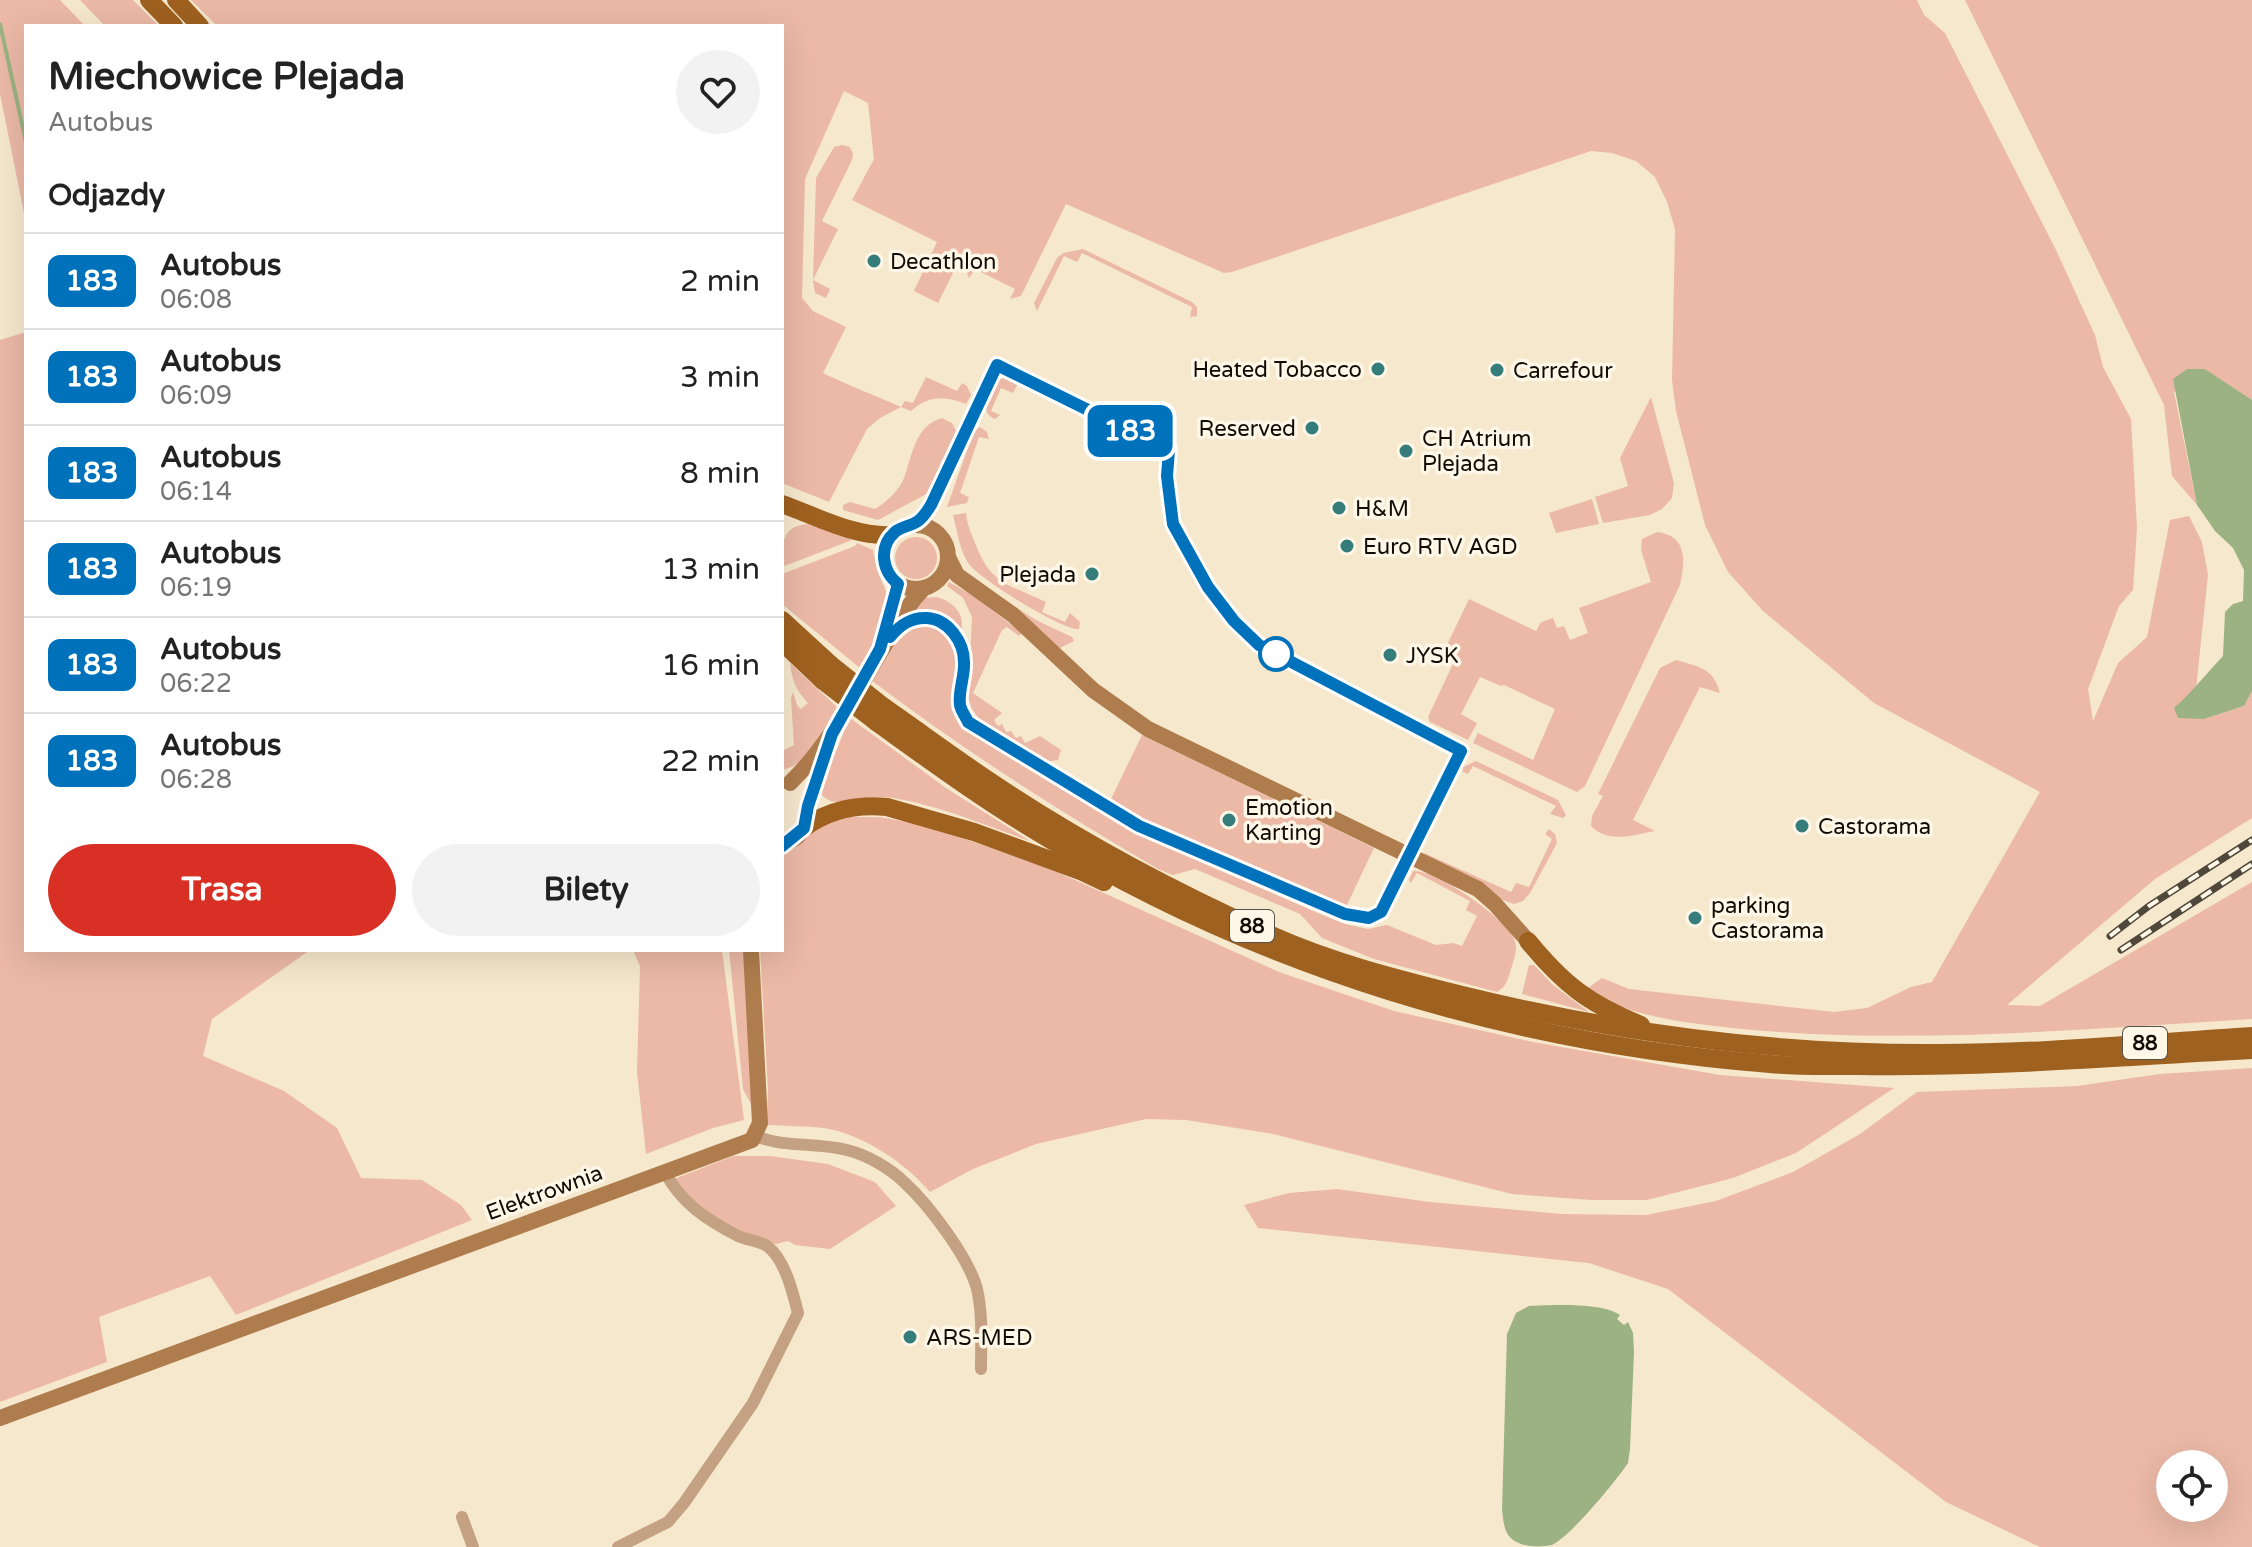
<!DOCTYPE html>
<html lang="pl">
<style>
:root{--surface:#fff;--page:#f2f2f2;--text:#222;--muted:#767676;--line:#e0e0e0;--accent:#d93025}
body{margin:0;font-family:"Varela Round",sans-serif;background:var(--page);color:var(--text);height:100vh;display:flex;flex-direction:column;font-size:30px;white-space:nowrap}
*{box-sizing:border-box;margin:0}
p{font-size:26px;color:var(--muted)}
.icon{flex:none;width:44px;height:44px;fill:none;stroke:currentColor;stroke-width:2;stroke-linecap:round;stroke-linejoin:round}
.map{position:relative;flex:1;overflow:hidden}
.side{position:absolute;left:24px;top:24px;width:760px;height:928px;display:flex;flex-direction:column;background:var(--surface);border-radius:0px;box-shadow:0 8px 32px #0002}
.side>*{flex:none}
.badge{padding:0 16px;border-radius:12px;font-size:28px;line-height:52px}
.buttons{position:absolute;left:2156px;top:1450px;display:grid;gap:16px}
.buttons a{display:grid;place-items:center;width:72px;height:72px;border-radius:50%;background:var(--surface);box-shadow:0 8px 32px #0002;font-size:40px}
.map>.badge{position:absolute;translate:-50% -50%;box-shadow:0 0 0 4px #fff}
h2{padding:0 24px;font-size:30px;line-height:72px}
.round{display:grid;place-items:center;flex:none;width:84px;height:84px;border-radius:42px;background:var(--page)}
.summary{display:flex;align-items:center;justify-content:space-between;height:136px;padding:0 24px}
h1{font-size:38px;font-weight:800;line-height:60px}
.action{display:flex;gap:16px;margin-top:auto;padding:16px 24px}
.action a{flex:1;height:92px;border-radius:48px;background:var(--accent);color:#fff;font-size:32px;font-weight:800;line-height:92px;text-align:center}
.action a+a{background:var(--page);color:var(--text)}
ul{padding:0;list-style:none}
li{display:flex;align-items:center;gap:24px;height:96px;padding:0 24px;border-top:2px solid var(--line)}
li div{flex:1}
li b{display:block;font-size:30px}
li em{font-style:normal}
li .badge{min-width:88px;font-weight:700;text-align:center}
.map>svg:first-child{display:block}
</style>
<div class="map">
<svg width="2252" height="1547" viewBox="0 0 2252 1547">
<rect width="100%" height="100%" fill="#f6e8cd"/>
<!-- green -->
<g fill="#ebb9a6" fill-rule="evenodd">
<path d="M0 0H60L85 26H26V223L0 94Z"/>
<path d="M80 0H133L159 26H105Z"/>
<path d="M191 0H1917L1924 15 1945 33 2056 250 2095 335 2103 367 2131 419 2137 528 2133 590 2119 606 2088 689 2093 721 2118 663 2147 637 2170 520 2189 516 2202 542 2208 575 2196 689 2204 719 2244 706 2252 691V818L2155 879 2007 1005 2040 1006 2252 882V1019C2083 1029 1912 1045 1742 1029 1688 1023 1632 1018 1585 990L1602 978 1629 989 1834 1012 1867 1008 1911 987 1932 982 2040 792 1874 703 1763 611 1728 572 1705 525 1676 411 1672 380 1675 229 1667 202 1655 177 1636 161 1612 153 1591 151 1232 272 1224 273 1066 204 1021 296 1010 299 1015 289 975 269 969 278 967 274 973 260 963 253 938 303 914 291 937 242 852 200 874 159 868 103 844 91 805 179 802 298 813 311 846 327 823 373C849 386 875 395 901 407L905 401 913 403 926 377 957 391 962 383 967 386 971 395 966 404C945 396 929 395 911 411L901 407 880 418 867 429 829 502 782 483V26H217Z"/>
<path d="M1965 0H2252V400L2204 369 2174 392 2197 505 2172 476 2164 405Z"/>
<path d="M842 145 850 147 853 154 852 160 822 221 838 229 813 280 830 289 826 298 815 293 813 281 816 178 834 147Z"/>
<path d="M1083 249 1192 302 1197 307V316L1190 317 1192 307 1082 253 1077 262 1064 256 1037 311 1034 303 1057 258 1063 253Z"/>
<path d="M26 332V950H310L212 1019 203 1056 284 1091 337 1128 361 1178 422 1180 461 1205 472 1220 236 1315 210 1276 99 1317 107 1362 0 1402V340Z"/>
<path d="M1007 378 1018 383 1013 393 1001 388 991 411 1000 415 995 419C977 412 991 391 999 379Z"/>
<path d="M1651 397 1674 483 1672 498 1662 509 1650 515 1603 523 1595 497 1628 486 1620 458Z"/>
<path d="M942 418 952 423 956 431 930 492 878 520 843 510V505L850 502 875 509C887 502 901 489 905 475 913 453 915 426 942 418Z"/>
<path d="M980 427 987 432 989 439 979 437 960 493 969 497 967 503 947 507 974 431Z"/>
<path d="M1592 499 1599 524 1556 533 1549 513Z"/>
<path d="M966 513C967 524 971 533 975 543 991 585 1008 584 1046 602L1042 612 1065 622 1070 613 1080 622 1079 629C1063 631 978 578 968 563 960 551 957 530 953 515Z"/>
<path d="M808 524 852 540 782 567C782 544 781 526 808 524Z"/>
<path d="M1657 532C1688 536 1685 561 1680 585L1585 786 1577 792 1473 743 1478 733 1533 760 1555 709 1504 685 1501 686 1480 677 1461 714 1477 723 1468 740 1430 722 1428 717 1459 651 1447 645 1469 599 1536 631 1541 622 1553 618 1557 628 1564 626 1570 640 1588 633 1579 608 1651 582 1641 550 1642 539Z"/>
<circle cx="916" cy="558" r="21"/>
<path d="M857 543 873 550 877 570 889 598 873 646 860 668 782 604V574L855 546Z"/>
<path d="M949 582 974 596 1022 633 1019 636 1007 627 1002 630 973 693 1002 713 994 720 998 726 1002 724 1006 732 1011 731 1016 738 1021 736 1025 743 1040 736 1061 750 1058 760 1044 762 982 723 972 709 968 697 972 617 963 598 947 586Z"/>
<path d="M937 597C953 602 964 612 962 630H959C947 615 931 611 912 613L923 598Z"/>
<path d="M1006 601 1036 620 1072 637 1074 641 1060 648Z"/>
<path d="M920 622C936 624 944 630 955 642 962 670 942 711 969 731L1118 822 1178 852 1311 910 1345 924 1368 929 1387 925 1436 945 1453 943 1462 946 1477 916 1466 910 1470 901 1417 873 1411 883 1409 880 1413 871C1435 869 1508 919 1515 941 1518 951 1513 962 1510 972 1507 981 1506 987 1497 992L1374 959 1322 938 1300 914 1195 869 1173 875 1158 869C1059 811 963 750 871 680 884 659 894 628 920 622Z"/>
<path d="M1676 660C1699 667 1713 667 1720 693L1700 687 1633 820 1655 831C1633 835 1609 844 1591 826L1592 816 1603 796 1598 794 1660 668Z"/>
<path d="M790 663 837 707C823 732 813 763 782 770V751L794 745 791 699 793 692 797 705 801 709 808 703C796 691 792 680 790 663Z"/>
<path d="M850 718 946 788 1030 841C990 827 916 796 876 797 856 797 832 812 819 791Z"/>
<path d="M1142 735 1374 848 1345 909 1137 817 1110 801Z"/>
<path d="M1476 761 1558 800 1566 815 1563 818 1550 814 1556 806 1473 766 1468 774 1463 772V767Z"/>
<path d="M879 817 921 824 1046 867 1279 972 1394 1011 1533 1042 1720 1075 1894 1088 1796 1153 1733 1178 1647 1200H1591L1512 1194 1273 1134 1186 1120 1146 1119 1036 1144 973 1169 930 1192C905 1163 863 1134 824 1128 806 1126 786 1126 767 1125L768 1090 760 950H782V854C800 848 807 833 822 824 838 814 862 818 879 817Z"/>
<path d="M1549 829 1555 834 1557 843 1530 893 1523 901 1514 904 1503 900 1483 885 1427 858 1424 853 1511 892 1516 883 1529 887 1552 839 1545 834Z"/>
<path d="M633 950H722L744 1120 713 1128 646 1154 637 1072 640 966Z"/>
<path d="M729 950H744L752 1106 743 1089Z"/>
<path d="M1529 965H1534L1553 985 1589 1012 1522 994Z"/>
<path d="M2252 1068V1547H2040L1946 1502 1668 1289 1589 1263 1258 1228 1244 1205 1289 1193 1337 1189 1430 1202 1562 1214 1646 1215 1716 1201 1793 1172 1860 1134 1917 1092 2077 1086 2160 1074ZM2214 1464V1508H2170V1464Z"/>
<path d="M733 1156H770L828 1164 875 1182 896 1206 830 1249 795 1245 788 1241 768 1246 707 1218 669 1181Z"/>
</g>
<!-- water -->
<g fill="#9cb282">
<path d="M2187 369H2205L2252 400V691L2244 706 2204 719 2178 718 2174 708C2192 692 2206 674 2223 656L2225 612 2233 604 2243 601 2244 570 2233 548 2215 531 2197 505 2173 379Z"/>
<path d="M1529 1306C1552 1305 1601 1302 1620 1315L1617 1319 1624 1325 1628 1322 1633 1333 1634 1352 1630 1449 1628 1463C1616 1481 1570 1537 1552 1545 1543 1547 1530 1547 1521 1544 1504 1538 1504 1526 1502 1509L1507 1334 1516 1313Z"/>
</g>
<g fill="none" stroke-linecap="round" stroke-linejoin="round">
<!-- stream -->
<path stroke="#9cb282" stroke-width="4" d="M0 24 26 142"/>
<!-- street -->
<g stroke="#c3a182" stroke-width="12">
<path d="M756 1136C784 1148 817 1142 847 1150 867 1155 890 1168 905 1183 929 1205 969 1258 977 1289 983 1315 981 1343 981 1369"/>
<path d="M462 1517 473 1547"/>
<path d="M618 1547 668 1522 684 1503 753 1403 798 1313C793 1293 785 1259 767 1246 759 1241 747 1240 738 1236 707 1220 681 1203 665 1172"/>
</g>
<!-- secondary -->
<g stroke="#af7c4d" stroke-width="16">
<circle cx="916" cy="557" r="32"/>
<path d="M949 559 957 575 1013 615 1093 690 1148 729 1478 889 1495 904 1528 941"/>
<path d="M886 629 898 584"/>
<path d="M790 783C834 740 859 685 891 635 901 618 909 603 923 589"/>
<path d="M782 846 797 837 804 828 808 806 828 747"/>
<path d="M0 1418 752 1140 760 1123 751 950"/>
</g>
<!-- primary -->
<g stroke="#9f611f" stroke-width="18">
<path d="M149 0 174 26"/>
<path d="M176 0 200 26"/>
<path d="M782 504C818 517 854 537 892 535"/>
<path d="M782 620 830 664"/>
<path d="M782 642 823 681"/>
<path d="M884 707C920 732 955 758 991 782 1079 841 1175 892 1271 935 1331 962 1395 978 1458 994 1612 1032 1767 1053 1926 1053 2034 1054 2143 1043 2252 1036"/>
<path d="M876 722C929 760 982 799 1039 833 1259 968 1513 1044 1770 1064 1799 1067 1829 1066 1858 1066 1990 1068 2121 1057 2252 1050"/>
<path d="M804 828C828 810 858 804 887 807L974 832 1083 872 1104 882"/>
<path d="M1528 941C1563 984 1589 1004 1641 1025"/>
</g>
<!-- rail casing -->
<g stroke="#4e473a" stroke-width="7">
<g id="rail">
<path d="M2110 936 2149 906 2252 840"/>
<path d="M2121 950 2252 864"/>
</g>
</g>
<!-- rail -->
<use href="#rail" stroke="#fef6e6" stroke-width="4" stroke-dasharray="12" stroke-linecap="butt"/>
<!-- primary-bridge -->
<g stroke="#9f611f" stroke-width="18">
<path d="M830 664 884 707"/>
<path d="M823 681 876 722"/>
</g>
</g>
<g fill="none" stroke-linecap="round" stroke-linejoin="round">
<!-- line casing -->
<g stroke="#fff" stroke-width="18">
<path id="line" d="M782 846 804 828 808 806 832 734 880 649 898 584C882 571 878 547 895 532 902 526 912 526 918 521 924 517 927 511 931 505L997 365 1169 450 1167 476 1173 524 1208 587 1234 621 1259 645 1461 751 1381 912 1369 918 1345 914 1139 826 968 722C966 717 961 711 960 705 958 691 965 676 964 662 964 642 948 619 927 618 911 617 900 625 890 637"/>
</g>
<!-- line -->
<use href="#line" stroke="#0072bc" stroke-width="12"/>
</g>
<!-- markers -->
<g fill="#357d7b" stroke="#fef6e6" stroke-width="3">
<circle cx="874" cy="261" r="8"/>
<circle cx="1378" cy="369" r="8"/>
<circle cx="1497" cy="370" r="8"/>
<circle cx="1312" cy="428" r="8"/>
<circle cx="1406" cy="451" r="8"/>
<circle cx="1339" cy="508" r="8"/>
<circle cx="1347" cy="546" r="8"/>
<circle cx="1092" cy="574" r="8"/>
<circle cx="1390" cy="655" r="8"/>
<circle cx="1229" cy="820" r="8"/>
<circle cx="1802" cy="826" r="8"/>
<circle cx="1695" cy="918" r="8"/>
<circle cx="910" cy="1337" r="8"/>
</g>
<circle fill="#fff" stroke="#0072bc" stroke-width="4" cx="1276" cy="654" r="16"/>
<g text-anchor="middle" stroke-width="7" stroke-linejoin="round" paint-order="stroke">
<!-- shield labels -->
<g fill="#fef6e6" stroke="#575248" stroke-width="2">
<rect x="1230" y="910" width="44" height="32" rx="6"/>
<rect x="2123" y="1027" width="44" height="32" rx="6"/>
</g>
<g font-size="20" font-weight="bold" fill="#100b04">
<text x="1252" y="933">88</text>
<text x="2145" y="1050">88</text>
</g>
<!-- poi labels -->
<g font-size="22" fill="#100b04" stroke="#fef6e6" text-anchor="start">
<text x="890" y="269">Decathlon</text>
<text x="1362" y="377" text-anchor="end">Heated Tobacco</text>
<text x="1513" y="378">Carrefour</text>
<text x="1296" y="436" text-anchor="end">Reserved</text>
<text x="1422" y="446">CH Atrium<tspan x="1422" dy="25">Plejada</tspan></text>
<text x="1355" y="516">H&amp;M</text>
<text x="1363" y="554">Euro RTV AGD</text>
<text x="1076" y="582" text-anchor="end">Plejada</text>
<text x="1406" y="663">JYSK</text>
<text x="1245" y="815">Emotion<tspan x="1245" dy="25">Karting</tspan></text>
<text x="1818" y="834">Castorama</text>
<text x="1711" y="913">parking<tspan x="1711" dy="25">Castorama</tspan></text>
<text x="926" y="1345">ARS-MED</text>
</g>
<!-- street labels -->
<g font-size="22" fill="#100b04" stroke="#fef6e6">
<text transform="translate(544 1192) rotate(-20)" y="8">Elektrownia</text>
</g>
</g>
</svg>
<div class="buttons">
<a><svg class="icon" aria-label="locate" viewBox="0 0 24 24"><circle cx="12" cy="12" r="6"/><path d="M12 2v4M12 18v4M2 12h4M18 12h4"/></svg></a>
</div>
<b class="badge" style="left:1130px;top:431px;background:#0072bc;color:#fff">183</b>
<section class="side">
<div class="summary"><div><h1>Miechowice Plejada</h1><p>Autobus</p></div><a class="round"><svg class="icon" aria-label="heart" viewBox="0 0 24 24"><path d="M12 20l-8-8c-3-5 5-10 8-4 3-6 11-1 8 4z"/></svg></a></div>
<h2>Odjazdy</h2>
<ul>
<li><span class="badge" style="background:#0072bc;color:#fff">183</span><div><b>Autobus</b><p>06:08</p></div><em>2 min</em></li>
<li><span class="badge" style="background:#0072bc;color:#fff">183</span><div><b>Autobus</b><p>06:09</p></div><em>3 min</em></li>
<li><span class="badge" style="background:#0072bc;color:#fff">183</span><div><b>Autobus</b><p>06:14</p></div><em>8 min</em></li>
<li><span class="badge" style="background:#0072bc;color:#fff">183</span><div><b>Autobus</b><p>06:19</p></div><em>13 min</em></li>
<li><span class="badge" style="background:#0072bc;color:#fff">183</span><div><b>Autobus</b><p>06:22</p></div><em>16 min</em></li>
<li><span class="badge" style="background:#0072bc;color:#fff">183</span><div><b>Autobus</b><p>06:28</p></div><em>22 min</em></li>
</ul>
<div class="action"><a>Trasa</a><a>Bilety</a></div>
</section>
</div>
